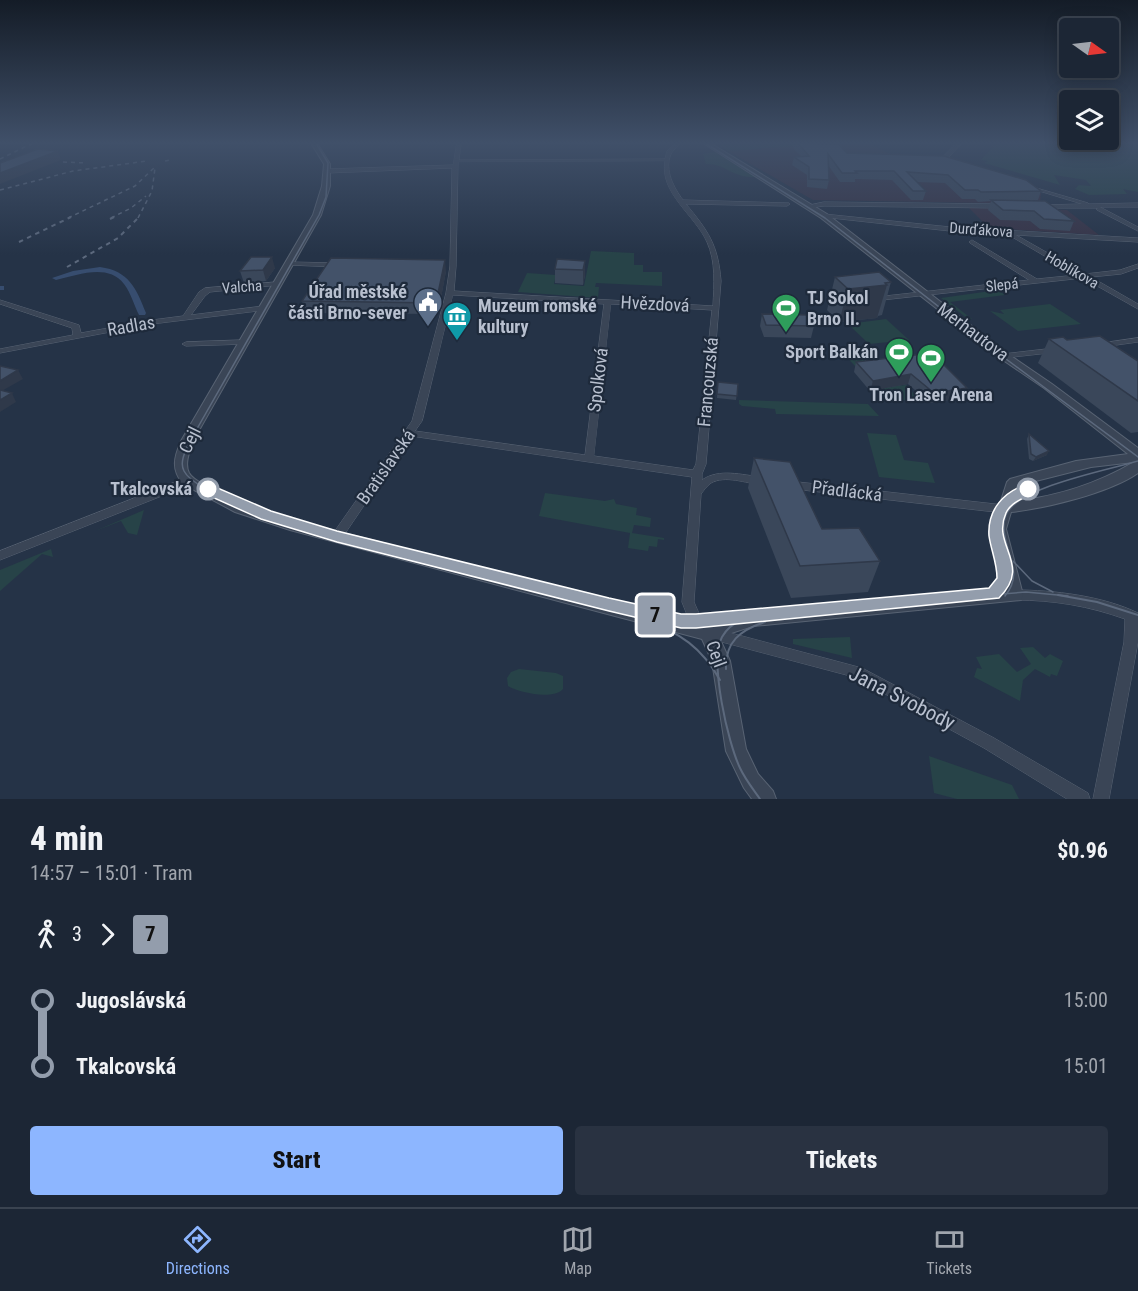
<!DOCTYPE html>
<meta charset="utf-8">
<style>
:root{--surface:#1c2635;--page:#293241;--text:#f1f3f6;--muted:#a0a5ad;--line:#3a4350;--accent:#8db6ff}
body{margin:0;font-family:"Roboto Condensed",sans-serif;background:var(--page);color:var(--text);height:100vh;display:flex;flex-direction:column;font-size:22px;white-space:nowrap}
*{box-sizing:border-box;margin:0}
p{font-size:20px;color:var(--muted)}
.icon{flex:none;width:33px;height:33px;fill:none;stroke:currentColor;stroke-width:2;stroke-linecap:round;stroke-linejoin:round}
.map{position:relative;height:799px;overflow:hidden}
.side{display:flex;flex-direction:column;background:var(--surface);flex:1}
.side>*{flex:none}
.badge{padding:0 12px;border-radius:4px;font-size:21px;line-height:39px}
.needle{width:39px;rotate:104deg}
.fabs{position:absolute;left:1059px;top:18px;display:grid;gap:12px}
.fabs a{display:grid;place-items:center;width:60px;height:60px;border-radius:6px;background:var(--surface);box-shadow:0 3px 15px #0003,0 0 0 2px var(--line);font-size:30px}
.map>.badge{position:absolute;translate:-50% -50%;box-shadow:0 0 0 3px #fff}
.legs{display:flex;align-items:center;gap:9px;height:66px;padding:0 30px;font-size:20px}
.legs p{margin-inline-start:auto}
.overview{display:flex;align-items:center;justify-content:space-between;height:102px;padding:0 30px}
h1{font-size:33px;font-weight:800;line-height:45px}
.button{display:flex;gap:12px;margin-top:auto;padding:12px 30px}
.button a{flex:1;height:69px;border-radius:6px;background:var(--accent);color:#111;font-size:24px;font-weight:800;line-height:69px;text-align:center}
.button a+a{background:var(--page);color:var(--text)}
ul{padding:0 30px;list-style:none}
li{display:flex;align-items:center;gap:21px;height:66px;font-size:22px}
li i{display:grid;place-items:center;width:9px;height:100%;margin:0 8px;background:currentColor}
li i::after{content:'';width:15px;height:15px;margin:-8px;border:4px solid;border-radius:50%;background:var(--surface)}
li p{margin-inline-start:auto}
li:first-child i{background:linear-gradient(#0000 50%,currentColor 0)}
li:last-child i{background:linear-gradient(currentColor 50%,#0000 0)}
.tab-bar{display:flex;justify-content:space-around;align-items:center;height:84px;border-top:2px solid var(--line);background:var(--surface);font-size:16px;color:var(--muted)}
.tab-bar a{display:grid;justify-items:center;gap:3px}
.tab-bar .selected{color:var(--accent)}
.map>svg:first-child{display:block}
</style>
<div class="map">
<svg width="1138" height="799" viewBox="0 0 1138 799">
<rect width="100%" height="100%" fill="#253347"/>
<!-- medical -->
<g fill="#363346">
<path d="M829 143 871 144 897 158 940 162 1041 193 1040 204 813 200 728 151Z"/>
<path d="M969 208 1067 210 1099 235 989 228Z"/>
</g>
<!-- green -->
<g fill="#274348">
<path d="M716 143H890L893 144 829 143 728 151Z"/>
<path d="M996 143H1138V192L1123 189 1127 194 1089 195 1075 189 1079 185 1091 186 1086 180 1054 175 1060 185 984 163 988 161 981 160Z"/>
<path d="M715 152 755 177C732 178 725 163 706 164L703 154Z"/>
<path d="M591 251 634 253V265H643V272H662V286L596 283 595 287H599L598 298 518 292 527 273 556 275 554 284 584 286Z"/>
<path d="M998 290 1005 295 950 302 972 319H968L941 298Z"/>
<path d="M1050 304 1081 324 1018 331 990 311 1004 314 1000 310Z"/>
<path d="M886 319 909 340 869 344 848 324Z"/>
<path d="M867 347 887 368 855 366 840 350Z"/>
<path d="M906 385 919 399 894 401 886 400 879 396 883 395 876 388Z"/>
<path d="M739 400 868 404 879 416 776 414 775 409 742 406 739 404Z"/>
<path d="M867 433 896 435 904 460 928 463 935 483 879 477Z"/>
<path d="M545 493 605 501 614 499 616 504 637 508 636 515 651 518 650 527 634 525 632 533 664 538V540L658 539 657 547 649 546 648 551 628 548 630 533 539 516Z"/>
<path d="M144 510 137 535 128 533 121 521 95 531Z"/>
<path d="M51 549 53 557 42 554 0 591V570Z"/>
<path d="M850 637 852 658 793 644V639Z"/>
<path d="M1033 647 1045 658 1050 654 1063 661 1057 676 1051 674 1050 677 1035 669 1023 680 1020 701 974 677 977 668 982 669 976 657 999 654 1017 672 1031 664 1020 648Z"/>
<path d="M519 669 556 673 563 676V689C553 700 520 693 508 686L507 678 511 672Z"/>
<path d="M929 756 1012 785 1019 799H957L934 793Z"/>
</g>
<g fill="none" stroke-linecap="round" stroke-linejoin="round">
<!-- canal -->
<g fill="#374d6f" fill-rule="evenodd">
<path d="M100 267C129 271 136 288 146 313L145 315H139C134 305 131 293 124 284 108 263 78 275 56 280L52 278 73 271Z"/>
<rect x="0" y="286" width="4" height="4"/>
</g>
<!-- minor casing -->
<g stroke="#586373" stroke-width="1">
<g id="minor">
<path d="M457 143H461L459 160 665 159 667 151 676 143H681C678 146 673 150 671 154 664 170 674 188 683 200L789 203 790 204 787 206 686 204C708 231 718 244 721 281L706 464 702 474V480C719 468 742 475 761 477L765 478 766 481 765 484 761 485C746 483 725 475 711 483 707 486 704 490 701 494L694 602 701 618 712 628 862 668 994 738 1088 793 1090 799H1067L984 748 854 677 703 637 691 625 682 602 692 477 411 436 340 541 336 542 332 541 330 538 332 535 412 421 446 293 450 266 452 168 327 173 324 171 327 169 453 165ZM665 161C659 193 695 215 707 242 716 262 714 284 713 306L454 291 456 266 458 162ZM453 295 604 304 585 455 415 431 422 421ZM611 304 712 310 696 464 693 470 594 456Z"/>
<path d="M957 143H962L944 162H940V160Z"/>
<path d="M1026 185 1088 203 1089 204 1138 203V207H1100L1138 227V231L1097 210 1096 209 1098 208H1039V206L1041 205 1082 204 1026 187Z"/>
<path d="M824 202 1001 204 1004 206 1001 208 824 206 809 208 806 206Z"/>
<path d="M824 214 950 227 1138 238V242L1016 235 1085 274 1120 270 1138 264V268L1121 274 1091 277 1138 304V309L1083 278 873 301V297H876L1029 280 970 243 969 242 972 240 1037 279 1077 275 1007 234 950 231 822 217V215Z"/>
<path d="M290 262 338 263 341 265 338 267 288 265V263Z"/>
<path d="M277 282 279 283V285L210 292 205 296 191 315 263 306 267 308 266 310 152 324 0 353V349L73 335 72 328 0 304V300L79 325 81 333 152 320 183 316 199 292 205 288Z"/>
<path d="M1138 338V342L1102 347 1098 345 1102 343Z"/>
<path d="M244 340 248 342 247 344 186 346 182 344 186 342Z"/>
<path d="M1055 348H1058L1059 350 1058 352 1004 358 1000 356 1004 354Z"/>
<path d="M188 477 192 478 193 481 192 484 0 560V551Z"/>
<path d="M789 481 1004 505 1008 506 1009 509 1008 512 1004 513 785 488 784 485 785 482Z"/>
<path d="M1015 590C1054 590 1103 596 1138 613V642L1109 799H1093L1124 642 1125 619C1089 606 1053 600 1015 600L1011 599 1009 595 1011 591Z"/>
</g>
</g>
<!-- tertiary casing -->
<g stroke="#586373" stroke-width="2">
<path id="tertiary" d="M311 143H317L330 164V186L321 215 193 441C190 451 184 463 189 473 198 489 277 515 297 521L708 626 753 612 1005 589 992 529 1007 482 1010 479 1076 461 1128 454 1044 388 1000 358 821 218 703 143H710L827 214 1008 354 1052 384 1138 448V473C1109 493 1047 508 1011 512L1006 529 1023 595 1021 600 753 626 719 637 730 661 746 749 758 774 773 791 776 799H752L744 788 726 751 712 661 702 639 290 530 235 512 183 484C171 469 174 458 181 441L313 215 322 186 324 164ZM1134 462C1098 483 1056 497 1014 501L1020 485 1091 467Z"/>
</g>
<!-- minor -->
<use href="#minor" fill="#3a4556" fill-rule="evenodd"/>
<!-- tertiary -->
<use href="#tertiary" fill="#3a4556" fill-rule="evenodd"/>
<!-- tram-far1 -->
<g stroke="#5c697d" stroke-width="1.5">
<path d="M316 143 328 163 326 197 319 215 190 441C186 450 179 462 184 471 205 514 521 581 580 596"/>
<path d="M705 143 825 218 1002 356 1138 457"/>
<path d="M1013 561 1032 581 1053 592"/>
<path d="M990 594C1006 586 1007 573 1002 557"/>
<path d="M977 596 1026 592 1068 596"/>
<path d="M1005 596C1018 580 1014 568 1008 549 1005 538 1001 524 1007 513 1022 486 1108 470 1138 461"/>
</g>
<!-- tram -->
<g stroke="#5c697d" stroke-width="2">
<path d="M574 595 681 621 994 595"/>
<path d="M1058 595 1097 602 1138 615"/>
<path d="M743 619C734 623 727 628 722 637 709 661 728 743 740 768 745 779 753 789 760 799"/>
<path d="M645 621C680 632 702 648 720 680"/>
<path d="M726 669C725 642 740 630 765 622"/>
</g>
<!-- rail-far1 -->
<g stroke="#5c697d" stroke-width="1.5" stroke-dasharray="4 4" stroke-linecap="butt">
<path d="M0 159 33 143"/>
<path d="M165 161 171 160"/>
<path d="M63 162 87 163"/>
<path d="M0 190 73 171 147 161"/>
<path d="M68 218 135 186 155 167"/>
<path d="M111 218 131 208 146 196"/>
<path d="M138 218 152 191 155 168"/>
</g>
<!-- rail -->
<g stroke="#5c697d" stroke-width="2" stroke-dasharray="4.5 4.5" stroke-linecap="butt">
<path d="M110 219 114 217"/>
<path d="M19 242 71 217"/>
<path d="M67 267 118 238 139 217"/>
</g>
</g>
<!-- wall -->
<g fill="#3a475a">
<path d="M794 143H808L847 153 1041 191 1038 200 1020 201 1074 221 1070 231 1040 229 1030 221 1000 220 988 210 991 201 978 202 975 199H962L945 183 916 182 926 191 923 200H911L892 180 855 179V182H840L828 165 829 180 827 189 807 187V175L792 165 794 157 801 156 793 148Z"/>
<path d="M585 261V275L583 285 555 283V269Z"/>
<path d="M275 268 266 281 244 283 240 271Z"/>
<path d="M446 271 438 314 305 313 302 301Z"/>
<path d="M835 277 891 282 882 315 878 316 877 318 839 322 827 310Z"/>
<path d="M762 314 814 326 811 338 764 337 760 326Z"/>
<path d="M1049 339 1067 340 1138 361V432L1131 433 1038 363Z"/>
<path d="M932 353 962 398 930 403 908 384 870 391 854 372 856 362Z"/>
<path d="M718 382 738 384 736 400 717 398Z"/>
<path d="M1029 434 1047 455 1033 461 1029 459 1027 439Z"/>
<path d="M754 458 822 529 880 561 868 592 791 598 748 488Z"/>
</g>
<!-- shaded-wall -->
<g fill="#2f394a">
<path d="M58 151 61 160 0 184V173Z"/>
<path d="M272 257 275 268 266 281 263 270Z"/>
<path d="M445 260 446 271 438 314 436 303Z"/>
<path d="M585 261V275L583 285V270Z"/>
<path d="M887 285 877 318 839 322 848 289Z"/>
<path d="M18 370 23 379 0 392V381Z"/>
<path d="M911 374 908 384 870 391 873 381Z"/>
<path d="M967 388 962 398 930 403 934 393Z"/>
<path d="M12 393 16 402 0 412V400Z"/>
<path d="M1049 451 1047 455 1033 461 1036 457Z"/>
</g>
<!-- building -->
<g fill="#435269" stroke="#2f394a" stroke-width="1.5">
<path d="M798 143 838 144 847 153 944 156 1026 180 1041 191 981 192 978 190H965L948 175 907 172 926 191H913L894 171H855L857 173H842L828 154 829 180 809 179V167L794 157 809 156Z"/>
<path d="M38 149 58 151 0 173V163Z"/>
<path d="M991 200 1045 201 1074 221 1044 219 1034 211 1003 210Z"/>
<path d="M251 257H272L263 270 240 271Z"/>
<path d="M331 258 445 260 436 303 302 301Z"/>
<path d="M557 259 585 261 583 270 555 269Z"/>
<path d="M879 272 891 282 885 283 887 285 848 289 835 277Z"/>
<path d="M762 314 809 315 814 326 766 325Z"/>
<path d="M1100 336 1138 361V401L1049 339 1063 337 1067 340Z"/>
<path d="M932 353 967 388 934 393 911 374 873 381 856 362Z"/>
<path d="M0 366 18 370 0 381Z"/>
<path d="M718 382 738 384 737 396 717 394Z"/>
<path d="M0 390 12 393 0 400Z"/>
<path d="M1029 434 1049 451 1036 457 1031 454Z"/>
<path d="M754 458 790 462 822 529 859 528 880 561 800 566Z"/>
</g>
<!-- sky -->
<linearGradient id="sky" x2="0" y2="1"><stop stop-color="#141c27"/><stop offset="0.56" stop-color="#405069"/><stop offset="1" stop-color="#405069" stop-opacity="0"/></linearGradient>
<rect width="1138" height="255" fill="url(#sky)"/>
<!-- line-1 -->
<path fill="#939dac" stroke="#fff" stroke-width="1.5" d="M1028 484 1033 486 1035 489C1027 499 1012 500 1006 513 991 546 1033 564 999 598L696 628H681L609 611 337 542 261 519 203 493 201 489 203 486H213L271 511 337 531 609 598 681 614H696L989 588 997 578C997 563 991 550 989 536 987 510 1004 491 1028 484Z"/>
<!-- icons -->
<defs>
<g id="civic-pin" transform="scale(1.5)"><path d="M0 17L-7.5 6A9.5 9.5 0 1 1 7.5 6Z" fill="#5c6f8a" stroke="#1e2a3b"/><path d="M-.6-6.5H3V-4.5H.6V-3L4-1V1h2V6H-6V1h2V-1L-.6-3ZM-1.2 2.5V6h2.4V2.5Z" fill="#fff"/></g>
<g id="stadium-pin" transform="scale(1.5)"><path d="M0 17L-7.5 6A9.5 9.5 0 1 1 7.5 6Z" fill="#2e9e5b" stroke="#1e2a3b"/><path d="M0-5a6.5 5 0 1 0 0 10a6.5 5 0 1 0 0-10ZM-3.5-1.8h7v3.6h-7Z" fill="#fff"/></g>
<g id="museum-pin" transform="scale(1.5)"><path d="M0 17L-7.5 6A9.5 9.5 0 1 1 7.5 6Z" fill="#0f9aa8" stroke="#1e2a3b"/><path d="M0-6L6-3V-2H-6V-3ZM-5-1h2V3h-2ZM-1-1h2V3h-2ZM3-1h2V3H3ZM-6 4H6V6H-6Z" fill="#fff"/></g>
</defs>
<g fill-rule="evenodd">
<use href="#civic-pin" x="428" y="302"/>
<use href="#stadium-pin" x="786" y="308"/>
<use href="#museum-pin" x="457" y="316"/>
<use href="#stadium-pin" x="899" y="352"/>
<use href="#stadium-pin" x="931" y="358"/>
</g>
<!-- markers -->
<g fill="#fff" stroke="#939dac" stroke-width="3">
<circle cx="208" cy="489" r="10"/>
<circle cx="1028" cy="489" r="10"/>
</g>
<g text-anchor="middle" stroke-width="4.5" stroke-linejoin="round" paint-order="stroke">
<!-- far-street labels -->
<g font-size="15" fill="#b8c0cf" stroke="#1e2a3b">
<text transform="translate(981 230) rotate(4)" y="5">Durďákova</text>
<text transform="translate(1072 270) rotate(30)" y="5">Hoblíkova</text>
<text transform="translate(1002 285) rotate(-6)" y="5">Slepá</text>
<text transform="translate(242 287) rotate(-4)" y="5">Valcha</text>
</g>
<!-- poi labels -->
<g font-size="18" font-weight="bold" fill="#b8c0cf" stroke="#1e2a3b" text-anchor="end">
<text x="407" y="298">Úřad městské<tspan x="407" dy="21">části Brno-sever</tspan></text>
<text x="807" y="304" text-anchor="start">TJ Sokol<tspan x="807" dy="21">Brno II.</tspan></text>
<text x="478" y="312" text-anchor="start">Muzeum romské<tspan x="478" dy="21">kultury</tspan></text>
<text x="878" y="358">Sport Balkán</text>
<text x="931" y="401" text-anchor="middle">Tron Laser Arena</text>
</g>
<!-- street labels -->
<g font-size="18" fill="#b8c0cf" stroke="#1e2a3b">
<text transform="translate(655 304) rotate(3)" y="6">Hvězdová</text>
<text transform="translate(131 326) rotate(-10)" y="6">Radlas</text>
<text transform="translate(973 332) rotate(37)" y="6">Merhautova</text>
<text transform="translate(598 380) rotate(-83)" y="6">Spolková</text>
<text transform="translate(708 382) rotate(-85)" y="6">Francouzská</text>
<text transform="translate(190 440) rotate(-64)" y="6">Cejl</text>
<text transform="translate(386 467) rotate(-55)" y="6">Bratislavská</text>
<text transform="translate(847 491) rotate(7)" y="6">Přadlácká</text>
<text transform="translate(716 654) rotate(70)" y="6">Cejl</text>
</g>
<!-- stop labels -->
<g font-size="18" font-weight="bold" fill="#b8c0cf" stroke="#1e2a3b" text-anchor="end">
<text x="192" y="495">Tkalcovská</text>
</g>
<!-- near-street labels -->
<g font-size="21" fill="#b8c0cf" stroke="#1e2a3b">
<text transform="translate(902 698) rotate(27)" y="7">Jana Svobody</text>
</g>
</g>
</svg>
<div class="fabs">
<a><svg class="needle" viewBox="-14 -14 28 28"><path d="M0-13l5 13h-10z" fill="#e53935"/><path d="M0 13l5-13h-10z" fill="#a0a5ad"/></svg></a>
<a><svg class="icon" aria-label="layers" viewBox="0 0 24 24"><path d="M12 4l9 5-9 5-9-5zM3 14l9 5 9-5"/></svg></a>
</div>
<b class="badge" style="left:655px;top:615px;background:#939dac;color:#111">7</b>
</div>
<section class="side">
<div class="overview"><div><h1>4 min</h1><p>14:57 – 15:01 · Tram</p></div><b>$0.96</b></div>
<div class="legs"><svg class="icon" aria-label="walk" viewBox="0 0 24 24"><circle cx="13" cy="4" r="2"/><path d="M13 8l-2 6 4 7M11 14l-3 7M7 12l3-4h3l4 4"/></svg>3<svg class="icon" aria-label="forward" viewBox="0 0 24 24"><path d="M9 5l7 7-7 7"/></svg><b class="badge" style="background:#939dac;color:#111">7</b></div>
<ul>
<li><i style="color:#939dac"></i><b>Jugoslávská</b><p>15:00</p></li>
<li><i style="color:#939dac"></i><b>Tkalcovská</b><p>15:01</p></li>
</ul>
<div class="button"><a>Start</a><a>Tickets</a></div>
</section>
<nav class="tab-bar">
<a class="selected"><svg class="icon" aria-label="directions" viewBox="0 0 24 24"><path d="M12 3l9 9-9 9-9-9zM9 14v-3h6M13 9l2 2-2 2"/></svg>Directions</a>
<a><svg class="icon" aria-label="map" viewBox="0 0 24 24"><path d="M3 6l6-2 6 2 6-2v14l-6 2-6-2-6 2zM9 4v14M15 6v14"/></svg>Map</a>
<a><svg class="icon" aria-label="tickets" viewBox="0 0 24 24"><path d="M3 7h18v10H3zM15 7v10"/></svg>Tickets</a>
</nav>
